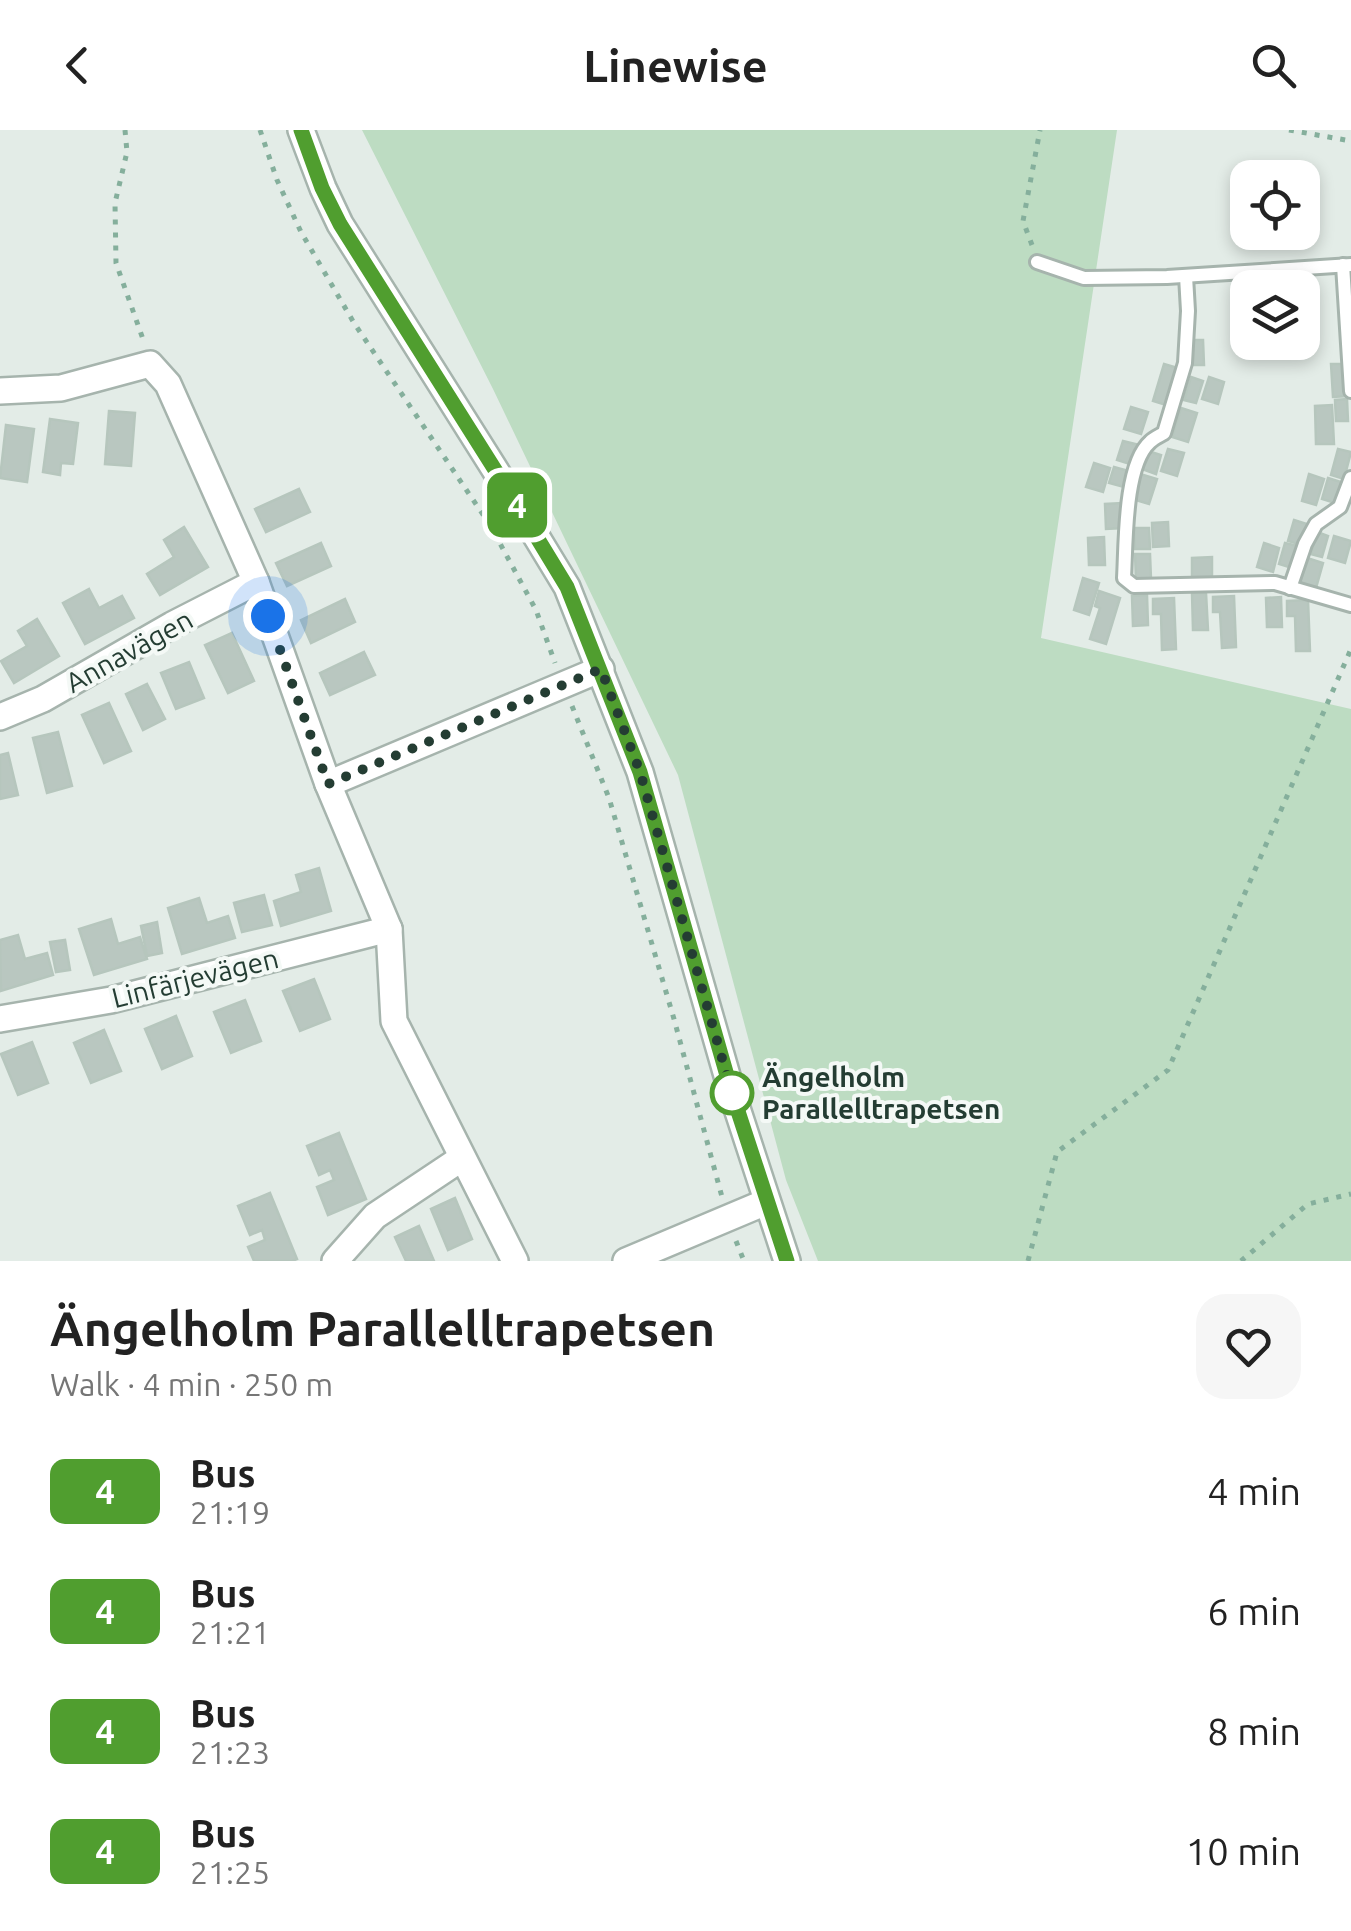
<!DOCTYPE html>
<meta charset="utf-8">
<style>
:root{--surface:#fff;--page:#f6f6f6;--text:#222;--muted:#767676}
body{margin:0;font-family:Ubuntu,sans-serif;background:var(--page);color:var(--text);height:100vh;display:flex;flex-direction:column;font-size:38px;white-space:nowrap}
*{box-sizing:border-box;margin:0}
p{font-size:32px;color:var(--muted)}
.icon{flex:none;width:55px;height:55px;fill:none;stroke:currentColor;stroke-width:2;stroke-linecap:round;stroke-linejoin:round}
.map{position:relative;height:1131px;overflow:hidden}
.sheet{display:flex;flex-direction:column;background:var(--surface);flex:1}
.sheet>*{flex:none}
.badge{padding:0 20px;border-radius:15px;font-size:35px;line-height:65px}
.buttons{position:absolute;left:1230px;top:30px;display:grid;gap:20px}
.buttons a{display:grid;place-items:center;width:90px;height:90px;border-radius:20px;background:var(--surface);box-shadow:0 5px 15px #0003;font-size:50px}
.you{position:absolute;width:50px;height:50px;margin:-25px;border:8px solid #fff;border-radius:50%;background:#1a73e8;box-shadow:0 0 0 15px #1a73e833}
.map>.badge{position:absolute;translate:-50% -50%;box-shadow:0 0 0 5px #fff}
.round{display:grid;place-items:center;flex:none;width:105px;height:105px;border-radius:30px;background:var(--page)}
.summary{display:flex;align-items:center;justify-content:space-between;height:170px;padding:0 50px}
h1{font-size:48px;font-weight:700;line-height:75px}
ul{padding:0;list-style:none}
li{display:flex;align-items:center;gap:30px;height:120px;padding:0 50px}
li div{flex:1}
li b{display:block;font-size:38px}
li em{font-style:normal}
li .badge{min-width:110px;font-weight:700;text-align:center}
header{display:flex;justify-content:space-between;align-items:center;height:130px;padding:0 50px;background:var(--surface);font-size:45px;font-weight:700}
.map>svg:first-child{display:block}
</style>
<header><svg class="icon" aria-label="back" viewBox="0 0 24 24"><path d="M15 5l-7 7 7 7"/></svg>Linewise<svg class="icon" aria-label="search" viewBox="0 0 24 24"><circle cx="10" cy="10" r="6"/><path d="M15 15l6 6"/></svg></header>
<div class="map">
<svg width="1351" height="1131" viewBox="0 0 1351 1131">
<rect width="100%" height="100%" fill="#e3ece7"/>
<!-- green -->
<path fill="#bddcc2" d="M362 0H1117L1041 508 1351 579V1131H818L786 1050 678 645 493 259Z"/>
<!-- building -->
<g fill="#b9c7c0" stroke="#b6c6bd" stroke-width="2.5">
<path d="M1193 210H1203L1204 235H1193Z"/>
<path d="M1164 234 1178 238 1166 275 1153 271Z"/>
<path d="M1331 234H1347L1348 266 1333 267Z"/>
<path d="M1191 247 1203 251 1196 273 1184 270Z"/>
<path d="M1209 247 1224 252 1218 274 1202 269Z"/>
<path d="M1347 269 1348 291H1336L1335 270Z"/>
<path d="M1332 275 1334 314H1316L1315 276Z"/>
<path d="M1131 277 1148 282 1141 304 1124 299Z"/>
<path d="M1181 278 1197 283 1188 312 1172 307Z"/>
<path d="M109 281 135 283 131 336 105 334Z"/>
<path d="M50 289 78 293 73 334 61 333 60 345 43 342Z"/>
<path d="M6 295 34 299 27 352 0 348Z"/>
<path d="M1123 311 1139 315 1133 335 1117 330Z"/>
<path d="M1168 319 1184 323 1177 346 1161 341Z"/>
<path d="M1338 319 1351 322 1344 349 1331 345Z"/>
<path d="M1148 321 1161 325 1156 344 1142 339Z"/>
<path d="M1094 333 1110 338 1103 362 1086 357Z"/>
<path d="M1114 337 1129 341 1124 357 1109 353Z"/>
<path d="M1140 344 1157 349 1149 374 1132 369Z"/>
<path d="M1309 344 1324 349 1316 375 1302 371Z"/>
<path d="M1328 348 1341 352 1335 373 1322 369Z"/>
<path d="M299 359 310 382 266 402 255 379Z"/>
<path d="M1122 373 1123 398 1106 399 1105 374Z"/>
<path d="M1294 390 1307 394 1302 415 1288 411Z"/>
<path d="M1168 392 1169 416 1153 417 1152 393Z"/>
<path d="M184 397 208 437 160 465 147 444 174 427 164 410Z"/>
<path d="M1134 398H1149L1150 419H1135Z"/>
<path d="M1317 402 1328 406 1322 427 1311 424Z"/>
<path d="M1334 406 1351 411 1345 433 1328 428Z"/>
<path d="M1104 407 1105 435H1089L1088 408Z"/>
<path d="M321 413 331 436 287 456 276 433Z"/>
<path d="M1264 413 1279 418 1273 442 1257 437Z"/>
<path d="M1285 413 1298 416 1292 438 1279 434Z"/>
<path d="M1135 424H1150L1151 449 1136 450Z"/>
<path d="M1212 427V448L1192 449V428Z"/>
<path d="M1307 428 1323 433 1316 458 1300 453Z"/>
<path d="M1083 448 1099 453 1089 485 1074 480Z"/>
<path d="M89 459 99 478 122 466 134 488 85 514 63 473Z"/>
<path d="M1099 461 1120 468 1106 514 1090 509 1100 478 1095 476Z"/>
<path d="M1192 463H1206L1208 500H1193Z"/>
<path d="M1147 465 1148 495 1133 496 1132 466Z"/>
<path d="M1234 466 1236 517 1222 518 1220 482H1213V467Z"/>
<path d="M1281 467 1282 497H1267L1266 468Z"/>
<path d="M1174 468 1176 519 1162 520 1161 484H1153V469Z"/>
<path d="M345 469 355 492 311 513 301 490Z"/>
<path d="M1308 470 1310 521H1296L1295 486H1287V471Z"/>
<path d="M37 489 59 526 14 553 1 531 27 516 18 501Z"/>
<path d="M232 503 254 551 228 563 205 515Z"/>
<path d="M364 522 375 545 330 565 320 543Z"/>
<path d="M189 532 204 568 176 579 161 543Z"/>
<path d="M147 554 165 589 143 600 126 564Z"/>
<path d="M109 573 131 621 104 633 82 585Z"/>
<path d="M58 602 72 656 47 663 33 608Z"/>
<path d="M8 623 18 665 0 669V625Z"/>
<path d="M319 738 331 781 281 796 274 771 301 762 296 745Z"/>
<path d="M264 765 272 795 242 802 234 773Z"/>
<path d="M199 768 207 793 228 786 235 808 182 824 168 778Z"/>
<path d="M111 789 118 814 140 807 147 829 94 845 79 799Z"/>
<path d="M157 792 162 823 147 826 141 796Z"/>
<path d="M18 805 25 829 47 823 53 845 1 861 0 810Z"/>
<path d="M65 810 70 840 56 842 50 812Z"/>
<path d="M314 849 330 889 300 901 283 861Z"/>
<path d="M245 870 261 911 231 923 214 882Z"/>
<path d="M176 886 192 926 162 939 145 899Z"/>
<path d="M104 900 121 941 91 953 74 913Z"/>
<path d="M32 912 48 953 18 965 1 924Z"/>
<path d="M339 1003 366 1069 328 1085 317 1057 334 1050 330 1040 319 1045 307 1016Z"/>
<path d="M270 1063 297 1129 292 1131H254L248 1117 265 1110 262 1100 250 1105 238 1076Z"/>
<path d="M455 1068 472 1109 448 1120 431 1079Z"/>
<path d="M419 1096 434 1131H406L395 1107Z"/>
</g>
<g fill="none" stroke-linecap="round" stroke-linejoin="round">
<!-- lane casing -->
<g stroke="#a6b4ad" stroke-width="18">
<g id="lane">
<path d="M1037 132 1084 148 1167 147 1351 135"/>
<path d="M1343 135 1351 261"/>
<path d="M1186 146 1188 181 1185 233 1164 303C1159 306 1154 308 1150 312 1124 335 1126 415 1124 448L1134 456 1275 453 1351 475"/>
<path d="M1290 458 1305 414 1316 394 1340 377 1351 348"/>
</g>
</g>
<!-- street casing -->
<g stroke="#a6b4ad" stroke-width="30">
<g id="street">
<path d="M301 0 323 58 340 94 516 373 567 457 640 642 732 963 787 1131"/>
<path d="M0 261 61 258 150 234 168 254 256 452 328 654 389 799 394 891 515 1131"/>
<path d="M0 587 43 569 172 495 256 452"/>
<path d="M328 654 601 539"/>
<path d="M0 889 111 870 389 799"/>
<path d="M335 1131 375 1086 462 1028"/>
<path d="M626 1131 766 1072"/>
</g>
</g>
<!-- path -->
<g stroke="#85af9c" stroke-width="5" stroke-dasharray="5 8" stroke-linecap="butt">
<path d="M125 0 127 22 115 73 116 133 144 212"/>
<path d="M260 0 277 50 301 102 354 193 490 395 536 480 555 533"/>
<path d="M1289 0 1351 11"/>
<path d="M1032 115 1023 91 1040 0"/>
<path d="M572 576 609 668 674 889 722 1067"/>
<path d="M736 1111 744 1131"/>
<path d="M1028 1131 1057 1022 1168 940 1351 519"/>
<path d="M1241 1131 1308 1074 1351 1064"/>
</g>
<!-- lane -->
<use href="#lane" stroke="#fff" stroke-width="12"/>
<!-- street -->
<use href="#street" stroke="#fff" stroke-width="25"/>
</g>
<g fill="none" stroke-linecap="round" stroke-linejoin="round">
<!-- line casing -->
<g stroke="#fff" stroke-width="22">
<path id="line" d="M301 0 322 58 340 94 516 373 567 457 640 642 732 963 787 1131"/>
</g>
<!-- line -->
<use href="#line" stroke="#509e2f" stroke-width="15"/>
<!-- walk -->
<path stroke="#243d33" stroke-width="10" stroke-dasharray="0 18" d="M268 486 328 654 601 539 640 642 732 963"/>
</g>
<!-- markers -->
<circle fill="#fff" stroke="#509e2f" stroke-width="5" cx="732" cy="963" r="20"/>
<g text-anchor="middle" stroke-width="8" stroke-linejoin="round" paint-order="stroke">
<!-- street labels -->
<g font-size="28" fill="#243d33" stroke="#f4f9f6">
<text transform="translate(129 521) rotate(-29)" y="10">Annavägen</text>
<text transform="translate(195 848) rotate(-14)" y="10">Linfärjevägen</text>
</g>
<!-- stop labels -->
<g font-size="28" font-weight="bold" fill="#243d33" stroke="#f4f9f6" text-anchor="start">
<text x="762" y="957">Ängelholm<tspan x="762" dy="32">Parallelltrapetsen</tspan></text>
</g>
</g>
</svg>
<div class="buttons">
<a><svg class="icon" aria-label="locate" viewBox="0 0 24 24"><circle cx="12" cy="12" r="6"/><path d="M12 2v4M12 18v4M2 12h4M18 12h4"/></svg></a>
<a><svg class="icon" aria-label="layers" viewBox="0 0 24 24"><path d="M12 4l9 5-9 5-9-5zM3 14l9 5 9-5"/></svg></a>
</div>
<div class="you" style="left:268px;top:486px"></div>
<b class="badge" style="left:517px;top:375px;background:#509e2f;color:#fff">4</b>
</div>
<section class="sheet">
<div class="summary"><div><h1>Ängelholm Parallelltrapetsen</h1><p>Walk · 4 min · 250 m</p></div><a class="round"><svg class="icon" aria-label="heart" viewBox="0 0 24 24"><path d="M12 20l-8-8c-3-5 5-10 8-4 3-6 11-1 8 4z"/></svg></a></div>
<ul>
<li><span class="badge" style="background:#509e2f;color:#fff">4</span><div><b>Bus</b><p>21:19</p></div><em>4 min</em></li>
<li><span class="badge" style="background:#509e2f;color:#fff">4</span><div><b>Bus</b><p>21:21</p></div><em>6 min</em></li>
<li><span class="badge" style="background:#509e2f;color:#fff">4</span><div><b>Bus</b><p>21:23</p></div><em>8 min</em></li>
<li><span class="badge" style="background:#509e2f;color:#fff">4</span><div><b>Bus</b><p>21:25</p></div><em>10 min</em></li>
</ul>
</section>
